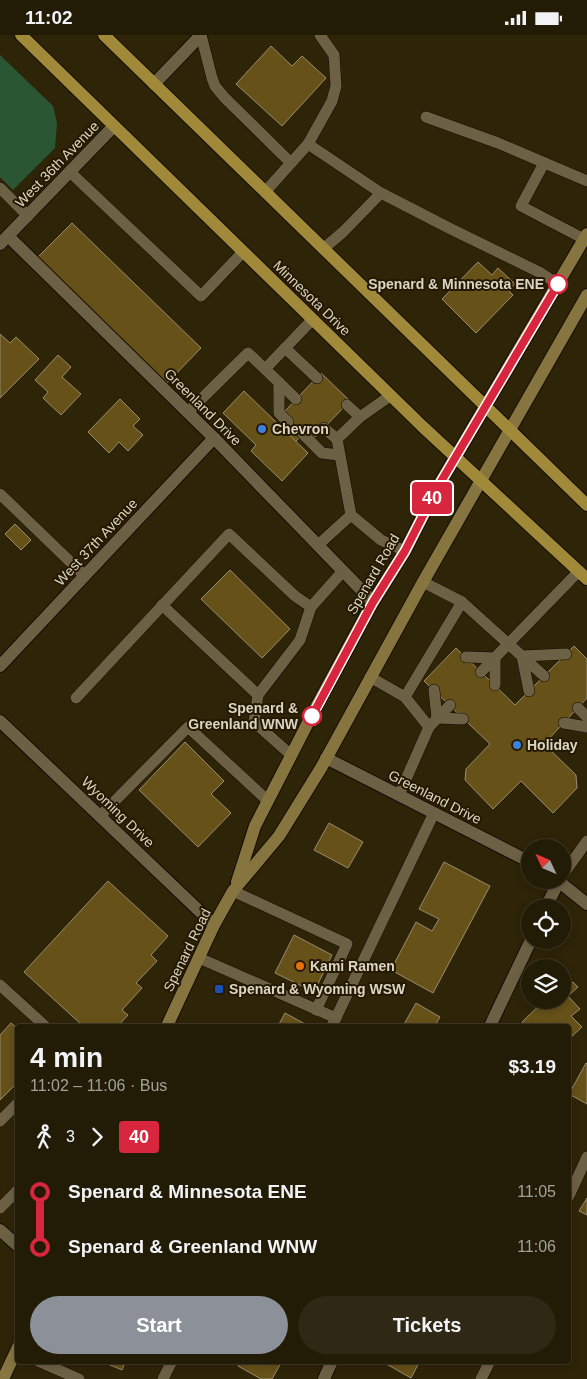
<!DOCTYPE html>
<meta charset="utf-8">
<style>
:root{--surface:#221b06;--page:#2e2814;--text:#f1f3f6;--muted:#a2a19b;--line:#3f3928;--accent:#8c9099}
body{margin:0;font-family:Arial,sans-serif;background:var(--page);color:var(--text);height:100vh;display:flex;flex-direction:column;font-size:19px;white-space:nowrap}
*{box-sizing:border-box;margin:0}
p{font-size:16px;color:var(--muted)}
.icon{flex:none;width:28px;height:28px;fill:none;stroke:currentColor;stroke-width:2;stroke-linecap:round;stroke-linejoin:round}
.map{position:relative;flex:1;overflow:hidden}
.sheet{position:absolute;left:15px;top:989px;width:556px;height:340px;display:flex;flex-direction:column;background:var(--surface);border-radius:5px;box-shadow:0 2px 8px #0003,0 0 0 1px var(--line)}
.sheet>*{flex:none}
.badge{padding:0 10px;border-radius:4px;font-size:18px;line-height:32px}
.needle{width:32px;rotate:314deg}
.buttons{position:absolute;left:521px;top:804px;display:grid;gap:10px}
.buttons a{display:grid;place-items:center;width:50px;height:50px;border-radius:50%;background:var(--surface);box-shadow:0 2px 8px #0003,0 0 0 1px var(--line);font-size:25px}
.map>.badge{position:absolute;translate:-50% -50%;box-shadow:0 0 0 2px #fff}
.legs{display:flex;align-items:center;gap:8px;height:55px;padding:0 15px;font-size:16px}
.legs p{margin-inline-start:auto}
.head{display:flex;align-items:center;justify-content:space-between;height:85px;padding:0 15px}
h1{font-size:28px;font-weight:800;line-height:38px}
.cta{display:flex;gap:10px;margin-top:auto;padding:10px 15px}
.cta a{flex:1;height:58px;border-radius:30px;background:var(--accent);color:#fff;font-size:20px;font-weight:800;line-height:58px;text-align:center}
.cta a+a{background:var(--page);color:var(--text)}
ul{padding:0 15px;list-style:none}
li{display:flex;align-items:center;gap:18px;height:55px;font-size:19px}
li i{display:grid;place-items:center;width:8px;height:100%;margin:0 6px;background:currentColor}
li i::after{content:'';width:12px;height:12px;margin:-6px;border:4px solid;border-radius:50%;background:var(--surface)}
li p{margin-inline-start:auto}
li:first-child i{background:linear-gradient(#0000 50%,currentColor 0)}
li:last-child i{background:linear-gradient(currentColor 50%,#0000 0)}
.status{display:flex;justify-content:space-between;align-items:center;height:35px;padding:0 25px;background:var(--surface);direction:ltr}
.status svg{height:14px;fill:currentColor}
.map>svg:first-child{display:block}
</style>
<div class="status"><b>11:02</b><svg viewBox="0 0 49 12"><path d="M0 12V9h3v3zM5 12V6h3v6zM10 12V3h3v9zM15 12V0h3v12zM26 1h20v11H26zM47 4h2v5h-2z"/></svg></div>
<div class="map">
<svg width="587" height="1344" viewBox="0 0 587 1344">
<rect width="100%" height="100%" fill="#2e2408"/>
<!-- green -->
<path fill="#2b5634" d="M0 20 53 71 57 88 55 113 13 155 0 142Z"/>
<!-- building -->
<g fill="#665119" stroke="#998c6f">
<path d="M271 11 292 31 302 21 326 43 282 91 236 49Z"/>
<path d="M72 188 201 313 167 348 37 223Z"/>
<path d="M478 227 492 240 498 233 515 249 509 256 513 260 476 298 442 264Z"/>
<path d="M0 299 10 308 16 302 39 324 0 363Z"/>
<path d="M58 320 71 332 62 342 81 359 61 380 43 363 48 357 35 345Z"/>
<path d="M321 338 350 366 312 405 303 399 295 407 281 393 291 384 284 377Z"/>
<path d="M244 356 308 418 282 446 251 416 256 410 223 378Z"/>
<path d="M120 364 140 384 133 391 143 400 128 416 119 407 109 418 88 397Z"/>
<path d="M15 489 31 505 21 515 5 499Z"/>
<path d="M230 535 290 594 262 623 201 564Z"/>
<path d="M574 611 587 624V663L544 709 576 740 577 753 553 778 521 746 493 774 465 745 466 734 490 709 424 646 456 613 515 670Z"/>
<path d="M185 707 224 746 211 759 231 778 198 812 139 755Z"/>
<path d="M329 788 363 807 348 833 314 815Z"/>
<path d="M444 827 490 851 433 958 391 935 416 887 432 896 439 884 419 874Z"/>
<path d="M108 846 168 901 151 920 157 926 136 948 142 953 122 975 128 980 118 991H83L24 937Z"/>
<path d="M294 900 332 920 314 957 275 938Z"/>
<path d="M573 947 578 952 568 961 580 974 571 981 582 992 569 1004V991H526L522 987 545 965H562V957Z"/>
<path d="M416 968 440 982 435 991H403Z"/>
<path d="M285 978 307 990 306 991H278Z"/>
<path d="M11 988 18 994V1047L0 1065V1000Z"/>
<path d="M586 1028 587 1029V1069L569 1059Z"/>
<path d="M587 1163V1180L579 1176Z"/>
<path d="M121 1326 125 1328 122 1335 103 1327Z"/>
<path d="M241 1326H282L272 1344H261L238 1331Z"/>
<path d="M381 1326H420L411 1343Z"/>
</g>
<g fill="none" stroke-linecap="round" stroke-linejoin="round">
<!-- lane casing -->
<g stroke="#160c00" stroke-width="12">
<g id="lane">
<path d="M201 0 212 43 215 51 224 62 291 128"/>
<path d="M320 0 334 20 336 51 332 66 308 109 381 158"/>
<path d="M426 82 498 108 587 146"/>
<path d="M544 128 521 171 584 204"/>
<path d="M70 137 201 261 243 217"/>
<path d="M0 153 28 181"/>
<path d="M265 157 308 109"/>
<path d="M323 214 343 197 381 158 449 193 541 238 558 249"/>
<path d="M285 313 317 343"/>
<path d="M279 347V378L288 387"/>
<path d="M296 364 265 334 312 285"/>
<path d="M347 370 360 382"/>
<path d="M188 377 248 318 265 334"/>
<path d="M324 393 337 404 360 382 390 361"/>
<path d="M303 399 322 418 339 420"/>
<path d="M337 404 351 480 381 505 405 516"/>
<path d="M0 459 85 541"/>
<path d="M318 510 351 480"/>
<path d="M423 547 462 567 544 641"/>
<path d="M162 570 258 660"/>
<path d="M466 622 495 623V650"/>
<path d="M481 637 579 536"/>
<path d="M370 642 405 662 429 692"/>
<path d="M434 655 437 683 463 684"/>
<path d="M529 656 522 621 566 619"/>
<path d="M405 662 462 567"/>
<path d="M76 663 229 499 295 561 311 572"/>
<path d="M578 673 587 682"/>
<path d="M564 688 587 692"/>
<path d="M291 720 254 687 258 660 300 605 311 572 343 536"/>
<path d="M399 760 429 692 450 670"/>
<path d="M100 781 188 692 267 765"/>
<path d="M562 841 587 806"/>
<path d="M233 856 347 909 316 975"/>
<path d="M199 923 336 983"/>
<path d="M0 950 45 991"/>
<path d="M332 991 434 778"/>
<path d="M0 1086 18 1068"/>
<path d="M569 1161 587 1122"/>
<path d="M0 1173 18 1155"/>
<path d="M38 1326 79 1344"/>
<path d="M163 1344 172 1326"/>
<path d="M481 1344 490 1326"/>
</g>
</g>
<!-- street casing -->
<g stroke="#160c00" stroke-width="14">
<g id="street">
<path d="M154 49 201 0"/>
<path d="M8 201 214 403 373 567"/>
<path d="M0 209 114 91"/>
<path d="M0 631 214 403"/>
<path d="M0 686 214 890"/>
<path d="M326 723 530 827"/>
<path d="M557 845 587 869"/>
<path d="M546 872 559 846"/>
<path d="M490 991 531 905"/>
<path d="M0 1195 18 1211"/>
<path d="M324 1344 332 1326"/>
</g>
</g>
<!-- secondary casing -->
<g stroke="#160c00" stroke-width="14">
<g id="secondary">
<path d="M237 847 255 791 315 674 373 567 405 516 436 455 587 199"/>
<path d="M167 991 214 890 233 856 279 801 321 733 423 547 587 260"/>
<path d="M3 1344 18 1312"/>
</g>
</g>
<!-- primary casing -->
<g stroke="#160c00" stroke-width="14">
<g id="primary">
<path d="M21 0 422 391 587 544"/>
<path d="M104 0 587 470"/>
</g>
</g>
<!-- lane -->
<use href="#lane" stroke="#6d6145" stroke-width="11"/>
<!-- street -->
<use href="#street" stroke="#6d6145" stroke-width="12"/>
<!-- secondary -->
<use href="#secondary" stroke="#877540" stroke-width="12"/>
<!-- primary -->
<use href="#primary" stroke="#a1893a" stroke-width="12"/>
</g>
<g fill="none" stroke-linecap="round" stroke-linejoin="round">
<!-- line-1 casing -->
<g stroke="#fff" stroke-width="11">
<path id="line-1" d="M312 681 373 567 405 516 436 455 558 249"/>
</g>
<!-- line-1 -->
<use href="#line-1" stroke="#d7263d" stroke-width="8"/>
</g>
<!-- markers -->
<g fill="#fff" stroke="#d7263d" stroke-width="2.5">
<circle cx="558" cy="249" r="9"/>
<circle cx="312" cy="681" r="9"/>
</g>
<g fill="#3f7fe0" stroke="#251a01" stroke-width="2">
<circle cx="262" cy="394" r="5"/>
<circle cx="517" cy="710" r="5"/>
</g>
<circle fill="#e8710a" stroke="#251a01" stroke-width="2" cx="300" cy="931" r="5"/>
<rect fill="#1a4fb4" stroke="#251a01" stroke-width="2" x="214" y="949" width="10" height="10" rx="2.5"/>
<g text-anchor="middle" stroke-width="4" stroke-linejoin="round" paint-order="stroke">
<!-- street labels -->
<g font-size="14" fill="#dbd5c5" stroke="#251a01">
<text transform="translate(57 129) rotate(-46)" y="5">West 36th Avenue</text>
<text transform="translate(312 263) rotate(44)" y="5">Minnesota Drive</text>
<text transform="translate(203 372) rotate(45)" y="5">Greenland Drive</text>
<text transform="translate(96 507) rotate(-47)" y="5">West 37th Avenue</text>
<text transform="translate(373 539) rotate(-60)" y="5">Spenard Road</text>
<text transform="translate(435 762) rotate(27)" y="5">Greenland Drive</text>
<text transform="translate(118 777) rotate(44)" y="5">Wyoming Drive</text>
<text transform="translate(187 915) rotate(-64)" y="5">Spenard Road</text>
</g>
<!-- stop labels -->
<g font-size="14" font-weight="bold" fill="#dbd5c5" stroke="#251a01" text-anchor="end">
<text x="544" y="254">Spenard &amp; Minnesota ENE</text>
<text x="298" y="678">Spenard &amp;<tspan x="298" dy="16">Greenland WNW</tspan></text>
</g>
<!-- poi labels -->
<g font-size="14" font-weight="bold" fill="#dbd5c5" stroke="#251a01" text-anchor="start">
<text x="272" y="399">Chevron</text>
<text x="527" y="715">Holiday</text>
<text x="310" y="936">Kami Ramen</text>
<text x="229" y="959">Spenard &amp; Wyoming WSW</text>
</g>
</g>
</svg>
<div class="buttons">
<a><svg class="needle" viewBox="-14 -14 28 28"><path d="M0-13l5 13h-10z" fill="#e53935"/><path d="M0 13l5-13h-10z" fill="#a2a19b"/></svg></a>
<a><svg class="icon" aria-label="locate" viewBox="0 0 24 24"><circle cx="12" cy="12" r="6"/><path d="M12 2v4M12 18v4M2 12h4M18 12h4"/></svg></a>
<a><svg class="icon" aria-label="layers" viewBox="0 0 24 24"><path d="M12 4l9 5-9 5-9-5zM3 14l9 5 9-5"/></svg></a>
</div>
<b class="badge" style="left:432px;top:463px;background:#d7263d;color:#fff">40</b>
<section class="sheet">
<div class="head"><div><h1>4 min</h1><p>11:02 – 11:06 · Bus</p></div><b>$3.19</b></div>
<div class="legs"><svg class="icon" aria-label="walk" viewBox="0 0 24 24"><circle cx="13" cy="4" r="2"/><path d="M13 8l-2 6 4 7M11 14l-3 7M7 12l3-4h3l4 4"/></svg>3<svg class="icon" aria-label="forward" viewBox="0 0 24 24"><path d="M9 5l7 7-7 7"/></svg><b class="badge" style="background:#d7263d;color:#fff">40</b></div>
<ul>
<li><i style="color:#d7263d"></i><b>Spenard &amp; Minnesota ENE</b><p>11:05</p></li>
<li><i style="color:#d7263d"></i><b>Spenard &amp; Greenland WNW</b><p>11:06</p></li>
</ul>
<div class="cta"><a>Start</a><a>Tickets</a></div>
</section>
</div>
